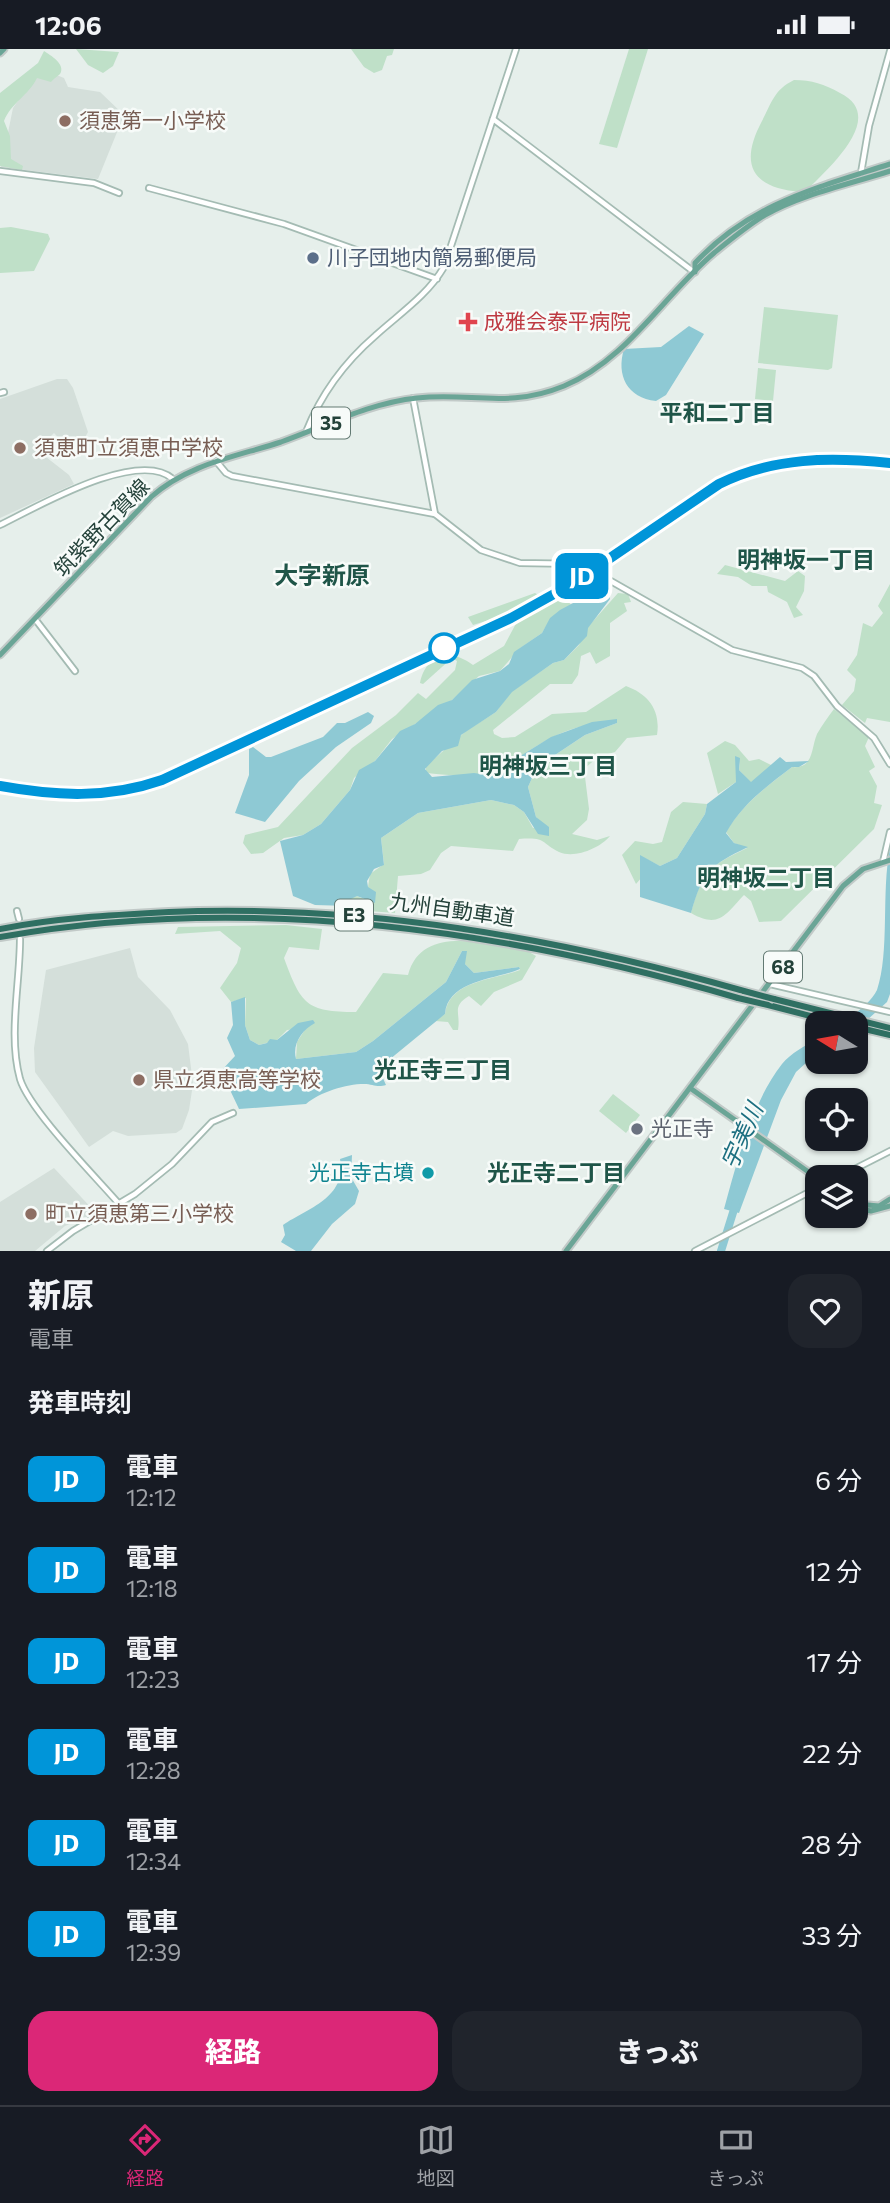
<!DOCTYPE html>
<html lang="ja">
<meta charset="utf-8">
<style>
:root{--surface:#171b24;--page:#20242c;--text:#f1f3f6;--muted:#9ea1a6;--line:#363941;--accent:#db2777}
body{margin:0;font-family:Commissioner,"Noto Sans JP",sans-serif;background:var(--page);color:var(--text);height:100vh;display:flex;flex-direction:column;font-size:26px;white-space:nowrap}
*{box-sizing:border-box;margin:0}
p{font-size:23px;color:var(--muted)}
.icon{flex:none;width:38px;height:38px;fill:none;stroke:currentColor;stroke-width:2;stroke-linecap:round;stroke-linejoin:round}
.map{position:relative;height:1202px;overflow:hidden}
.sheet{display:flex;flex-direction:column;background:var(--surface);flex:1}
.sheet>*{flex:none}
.badge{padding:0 14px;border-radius:10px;font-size:24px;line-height:46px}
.needle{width:46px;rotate:281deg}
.fabs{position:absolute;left:805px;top:962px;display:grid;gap:14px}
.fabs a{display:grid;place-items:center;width:63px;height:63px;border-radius:14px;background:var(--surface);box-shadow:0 2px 5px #0004;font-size:35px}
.map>.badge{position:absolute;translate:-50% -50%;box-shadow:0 0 0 4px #fff}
h2{padding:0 28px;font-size:26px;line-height:63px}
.round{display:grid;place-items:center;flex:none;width:74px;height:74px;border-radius:21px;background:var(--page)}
.headline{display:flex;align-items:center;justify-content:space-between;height:119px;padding:0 28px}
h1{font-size:33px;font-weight:800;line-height:52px}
.cta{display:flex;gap:14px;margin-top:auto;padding:14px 28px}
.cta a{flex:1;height:80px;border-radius:21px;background:var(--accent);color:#fff;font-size:28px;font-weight:800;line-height:80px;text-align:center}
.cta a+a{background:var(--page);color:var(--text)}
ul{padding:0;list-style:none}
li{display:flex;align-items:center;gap:21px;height:91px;padding:0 28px}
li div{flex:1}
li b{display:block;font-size:26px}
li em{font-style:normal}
li .badge{min-width:77px;font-weight:700;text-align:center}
.status{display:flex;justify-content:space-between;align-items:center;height:49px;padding:0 35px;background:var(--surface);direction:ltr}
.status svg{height:19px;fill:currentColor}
.dock{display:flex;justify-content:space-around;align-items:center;height:98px;border-top:2px solid var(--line);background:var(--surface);font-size:19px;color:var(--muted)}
.dock a{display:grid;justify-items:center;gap:4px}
.dock .active{color:var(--accent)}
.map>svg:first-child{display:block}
</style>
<div class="status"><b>12:06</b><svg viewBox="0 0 49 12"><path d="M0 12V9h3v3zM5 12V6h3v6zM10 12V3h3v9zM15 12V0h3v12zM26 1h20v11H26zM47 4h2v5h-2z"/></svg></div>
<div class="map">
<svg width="890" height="1202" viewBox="0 0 890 1202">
<rect width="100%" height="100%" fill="#e6efeb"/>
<!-- built -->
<g fill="#d4dfda">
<path d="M54 25 64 29 68 38 100 43 124 66 98 130 1 118 13 59 34 29Z"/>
<path d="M57 330H67L73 339 88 383 83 392 71 402 54 384 37 401 69 426 74 435 0 469V350Z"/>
<path d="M130 899 138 928 170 961 188 995 193 1035 189 1061 182 1080 176 1084 128 1087 113 1082 89 1098 35 1023 34 999 46 921Z"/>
<path d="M54 1119 96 1164 65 1177 35 1202H0V1153Z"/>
</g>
<!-- green -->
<g fill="#bfe0c8">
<path d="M76 0 119 3 113 17 103 24 88 16Z"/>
<path d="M351 0H394L392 6 387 7 382 21 374 24 364 18Z"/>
<path d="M629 0H648L617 99 599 95Z"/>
<path d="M44 2C50 6 66 15 60 25 57 28 53 30 51 33L37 29C29 46 11 54 4 72L10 87 11 110 23 117 22 121 0 117V44L38 14Z"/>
<path d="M794 31C812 31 824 35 840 44 889 68 826 121 805 143H801C751 139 739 115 762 72 772 53 774 41 794 31Z"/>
<path d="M11 178 48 185 50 190 34 222 0 224V179Z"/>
<path d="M764 258 838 266 832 319 828 321 758 314Z"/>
<path d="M758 319 776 321 773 352 755 350Z"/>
<path d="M725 516 785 532 798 522 805 527 804 542 796 558 803 566 794 569 787 553 768 543 767 537H752L738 528 717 525Z"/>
<path d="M890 535V673L867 669 865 674 842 656 854 642 856 630 847 621 857 606 863 574 872 578 883 564 878 557Z"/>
<path d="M570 537 574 538 567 551 572 557 551 569 542 584 519 600 500 622 479 627 452 651 392 690 375 712 354 729 350 741 321 775 303 786 284 789 263 804 251 805 243 794 245 786 278 778 352 699 396 666 418 644 426 650 455 621 457 612 452 609 423 635 420 634C426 605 450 599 473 616L504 597 520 567 515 563 473 576 468 568 535 544 548 552Z"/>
<path d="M618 544 628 545 631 553 624 554 627 562 610 574V607L596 615 590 603 581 607 578 626 572 635H550L493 681 494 685 502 689 515 688 552 665 586 663 626 637C648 645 661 661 657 686L627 689 615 703 598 708 584 720 589 760 587 771 572 785 597 791 610 787C600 799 575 810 559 803 540 794 548 788 519 790L513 802 451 797 441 804 430 821 421 825 398 827 395 864 355 861 348 857 351 849 357 847 366 851 370 825 384 815 381 789 418 764 491 751 514 756 524 763 533 779 544 776 536 768 528 738 537 718 585 686 617 674C582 672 552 686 523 706 516 711 512 720 504 724 498 728 431 727 426 723V717L466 682 496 663 511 643 553 614 564 611 579 596 587 579Z"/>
<path d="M834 660 869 688 865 697 875 718 869 722 877 737 874 754 882 756 874 780 781 872 759 873 751 852 744 846C725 866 719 880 691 864 703 821 708 818 747 799L734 794 726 783C743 755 766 738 792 718 814 720 811 699 817 685 822 676 828 668 834 660Z"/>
<path d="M725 692 735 696 749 712 759 710 773 717 751 734 739 721 740 710 736 733 718 745 707 704Z"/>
<path d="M683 753 707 755 705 765 677 809 660 817 640 807 642 828 636 835 622 806 635 792 653 795 662 793 671 763Z"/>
<path d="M286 876 322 880 319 901 289 898 284 909C301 955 306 963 356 963L383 924 408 926C422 874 485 896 524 900L536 907 522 931 494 943 481 957 469 947C451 958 461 963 458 981H453L448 973 435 972 445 965C449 931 495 931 520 921L519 918 474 924 465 915 462 902 446 933 373 992 356 1003 296 1010 297 993 306 979 287 981 277 991 259 996 250 991 245 976 246 949 231 953 220 939 237 914 241 899 220 882 175 885 178 878Z"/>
<path d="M613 1045 640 1066 626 1084 599 1062Z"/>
</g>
<!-- water -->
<g fill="#8ec9d4">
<path d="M689 277 704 285 666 346 656 352C627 349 616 326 624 300L661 298Z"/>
<path d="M603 538 608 540 610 550 588 579 587 587 564 611 553 614 512 643 496 663 461 686 458 697 442 702 425 720 432 728 474 724 495 727 504 724 522 706 551 688 592 673 617 670V674L585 686 537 718 528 738 536 768 549 778V787L538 785 524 763 514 756 491 751 418 764 381 789 384 816 374 820 367 832 368 838 376 843 375 854 357 847 351 850 348 857 315 856 293 847 280 792 303 786 321 775 350 741 359 721 375 712 400 682 415 675 438 656 452 651 472 631 500 622 509 615 514 603 542 584 550 569 560 561Z"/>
<path d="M368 663 374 667 371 674 336 698 299 732 265 773 235 764 249 726V700L253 698 266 708H271L323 688 337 674H345Z"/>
<path d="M735 707 740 709 739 721 751 733 780 708 786 713 809 712 799 718H792C766 738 742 755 726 784L734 794 748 798C709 817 703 822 691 864L640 848V806L660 817 677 809 705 765 707 755 736 733Z"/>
<path d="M890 800V945L887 953 856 981V975H842C853 966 871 954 877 941 890 903 881 842 890 800Z"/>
<path d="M462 902H467L465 915 474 924 519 918 520 920C495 931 448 931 445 965L384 1015 381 1025 386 1036C377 1039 373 1035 364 1035 346 1035 320 1043 306 1055L239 1060 221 1022 235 1007 227 989 233 976 231 953 245 948V976L250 991 259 996 267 994 270 990 277 991 298 974 313 971 315 974C302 981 292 995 296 1010L356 1003 373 992 446 933Z"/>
<path d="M817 990V1004L796 1023 781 1051 739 1164 724 1160C737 1113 751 1055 782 1015 791 1004 805 997 817 990Z"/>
<path d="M352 1106 351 1128 359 1142 355 1155 332 1175 311 1202H296L281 1193 285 1186 283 1176C308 1159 347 1149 340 1110Z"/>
</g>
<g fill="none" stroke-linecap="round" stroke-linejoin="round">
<!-- river -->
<path stroke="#8ec9d4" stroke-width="8" d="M721 1202 736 1154"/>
<!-- secondary casing -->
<g stroke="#a4bbb3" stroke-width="8">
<g id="secondary">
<path d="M493 70 694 223"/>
<path d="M0 122 94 134 119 144"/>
<path d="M861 124 869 77 890 2"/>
<path d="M149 139 284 175 437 230"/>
<path d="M0 344 4 343"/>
<path d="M413 349 435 465"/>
<path d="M306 383C321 345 345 313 375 287 399 265 427 247 444 218L516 0"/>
<path d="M216 412 226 424 232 427 435 465 481 501 520 514 581 515 732 601 802 619 814 627 837 657 874 689 890 715"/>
<path d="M0 476C37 458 138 399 173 430"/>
<path d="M35 570 75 622"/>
<path d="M883 813 890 783"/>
<path d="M17 862 19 870"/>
<path d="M20 890C20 935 8 987 20 1030 30 1062 96 1128 120 1156"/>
<path d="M770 935 890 963"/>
<path d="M837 1129 890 1102"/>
<path d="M47 1202 73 1182 135 1145 172 1115 212 1073 233 1064"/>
<path d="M695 1202 817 1139"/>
</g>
</g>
<!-- primary casing -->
<g stroke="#c2cac8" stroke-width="9">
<g id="primary">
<path d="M0 4 4 0"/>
<path d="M695 223V214C750 155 816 139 890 115"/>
<path d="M0 606 151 448C188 415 235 408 281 393 326 377 369 354 417 349 471 343 508 360 564 337 626 312 664 246 714 204 730 191 747 177 765 166 802 145 850 135 890 122"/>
<path d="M690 1039 817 1129"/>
<path d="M856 1155 879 1157 890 1150"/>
<path d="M860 1160 871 1162 890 1157"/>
<path d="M566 1202 843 837 863 820 890 811"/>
</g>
</g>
<!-- highway casing -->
<g stroke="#c2cac8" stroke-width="10">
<g id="highway">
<path d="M0 880C55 869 112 866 169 863 365 855 555 888 744 942"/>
<path d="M0 888C247 844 499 879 738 949"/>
<path d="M774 950 890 979"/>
<path d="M768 956 841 975"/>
<path d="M856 978 890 986"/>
</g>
</g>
<!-- secondary -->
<use href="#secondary" stroke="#fff" stroke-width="4.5"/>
<!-- primary -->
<use href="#primary" stroke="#6aa596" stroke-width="5"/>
<!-- highway -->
<use href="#highway" stroke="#2f6f62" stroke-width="6"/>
<!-- rail -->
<path stroke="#5f7d75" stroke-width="2" stroke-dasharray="14 7" stroke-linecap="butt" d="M0 737C56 747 108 750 162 731L544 555 719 435C774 408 830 407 890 414"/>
<!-- highway-bridge casing -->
<g stroke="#c2cac8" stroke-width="10" stroke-linecap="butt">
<g id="highway-bridge">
<path d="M744 942 774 950"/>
<path d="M738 949 768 956"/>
</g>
</g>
<!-- highway-bridge -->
<use href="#highway-bridge" stroke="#2f6f62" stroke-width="6"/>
</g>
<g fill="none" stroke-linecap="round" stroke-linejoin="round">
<!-- line casing -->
<g stroke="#fff" stroke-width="16">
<path id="line" d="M0 737C55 747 108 750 162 731L511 569 572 535 719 435C774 408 830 408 890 414"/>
</g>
<!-- line -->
<use href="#line" stroke="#0095d9" stroke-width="10"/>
</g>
<!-- markers -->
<g fill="#8d6e63" stroke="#f7fbf9" stroke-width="2.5">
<circle cx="65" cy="72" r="7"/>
<circle cx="20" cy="399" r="7"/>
<circle cx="139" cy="1031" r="7"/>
<circle cx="31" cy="1165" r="7"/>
</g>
<circle fill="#5c6f8a" stroke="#f7fbf9" stroke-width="2.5" cx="313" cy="209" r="7"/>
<path fill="#e0444e" stroke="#f7fbf9" stroke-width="2.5" d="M464.5 262.5h7v7h7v7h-7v7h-7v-7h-7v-7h7z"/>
<circle fill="#fff" stroke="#0095d9" stroke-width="3.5" cx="444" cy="599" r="14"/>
<circle fill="#6b7280" stroke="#f7fbf9" stroke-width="2.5" cx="637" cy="1080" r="7"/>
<circle fill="#0f9aa8" stroke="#f7fbf9" stroke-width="2.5" cx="428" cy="1124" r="7"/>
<g text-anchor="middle" stroke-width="5" stroke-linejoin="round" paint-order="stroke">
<!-- shield labels -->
<g fill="#f7fbf9" stroke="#637a73" stroke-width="2">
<rect x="312" y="358.5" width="38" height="31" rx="5"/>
<rect x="335" y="850.5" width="38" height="31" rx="5"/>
<rect x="764" y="902.5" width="38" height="31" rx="5"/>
</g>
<g font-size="19" font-weight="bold" fill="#24423a">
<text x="331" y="381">35</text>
<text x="354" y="873">E3</text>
<text x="783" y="925">68</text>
</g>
<!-- education labels -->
<g font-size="21" fill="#785e54" stroke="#f7fbf9" text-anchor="start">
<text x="79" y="79">須恵第一小学校</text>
<text x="34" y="406">須恵町立須恵中学校</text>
<text x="153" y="1038">県立須恵高等学校</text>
<text x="45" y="1172">町立須恵第三小学校</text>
</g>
<!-- service labels -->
<g font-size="21" fill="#4e5e75" stroke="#f7fbf9" text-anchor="start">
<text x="327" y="216">川子団地内簡易郵便局</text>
</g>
<!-- health labels -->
<g font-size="21" fill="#be3a42" stroke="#f7fbf9" text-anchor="start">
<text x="484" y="280">成雅会泰平病院</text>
</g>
<!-- street labels -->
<g font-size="21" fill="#24423a" stroke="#f7fbf9">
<text transform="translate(102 479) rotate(-46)" y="7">筑紫野古賀線</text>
<text transform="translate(452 861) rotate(8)" y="7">九州自動車道</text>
</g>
<!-- worship labels -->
<g font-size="21" fill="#5b616d" stroke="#f7fbf9" text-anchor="start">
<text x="651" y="1087">光正寺</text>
</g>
<!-- culture labels -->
<g font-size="21" fill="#0d838f" stroke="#f7fbf9" text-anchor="end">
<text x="414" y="1131">光正寺古墳</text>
</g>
<!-- neighbourhood labels -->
<g font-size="23" font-weight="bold" fill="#1f5548" stroke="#f7fbf9">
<text x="717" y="372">平和二丁目</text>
<text x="806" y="519">明神坂一丁目</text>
<text x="548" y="725">明神坂三丁目</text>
<text x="766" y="837">明神坂二丁目</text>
<text x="443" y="1029">光正寺三丁目</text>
<text x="556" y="1132">光正寺二丁目</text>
</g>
<!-- water labels -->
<g font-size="23" font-style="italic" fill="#1c6f80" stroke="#f7fbf9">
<text transform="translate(742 1087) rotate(-66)" y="8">宇美川</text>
</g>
<!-- quarter labels -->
<g font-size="24" font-weight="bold" fill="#1f5548" stroke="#f7fbf9">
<text x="322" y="535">大字新原</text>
</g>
</g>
</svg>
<div class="fabs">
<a><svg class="needle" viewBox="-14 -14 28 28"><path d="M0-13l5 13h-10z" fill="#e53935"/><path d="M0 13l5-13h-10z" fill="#9ea1a6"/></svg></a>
<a><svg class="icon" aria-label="locate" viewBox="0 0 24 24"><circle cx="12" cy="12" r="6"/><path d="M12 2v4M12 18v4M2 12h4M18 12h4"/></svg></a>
<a><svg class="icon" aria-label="layers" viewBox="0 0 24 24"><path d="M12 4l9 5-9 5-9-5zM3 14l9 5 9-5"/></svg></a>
</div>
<b class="badge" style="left:582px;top:527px;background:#0095d9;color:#fff">JD</b>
</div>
<section class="sheet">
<div class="headline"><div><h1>新原</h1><p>電車</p></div><a class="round"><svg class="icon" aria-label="heart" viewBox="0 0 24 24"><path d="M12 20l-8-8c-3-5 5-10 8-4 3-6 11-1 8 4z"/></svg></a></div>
<h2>発車時刻</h2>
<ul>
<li><span class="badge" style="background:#0095d9;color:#fff">JD</span><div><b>電車</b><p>12:12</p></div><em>6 分</em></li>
<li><span class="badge" style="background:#0095d9;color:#fff">JD</span><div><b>電車</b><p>12:18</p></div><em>12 分</em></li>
<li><span class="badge" style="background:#0095d9;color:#fff">JD</span><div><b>電車</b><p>12:23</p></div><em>17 分</em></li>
<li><span class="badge" style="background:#0095d9;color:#fff">JD</span><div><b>電車</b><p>12:28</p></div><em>22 分</em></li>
<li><span class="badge" style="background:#0095d9;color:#fff">JD</span><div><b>電車</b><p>12:34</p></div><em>28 分</em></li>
<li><span class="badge" style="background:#0095d9;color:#fff">JD</span><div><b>電車</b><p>12:39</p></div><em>33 分</em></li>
</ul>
<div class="cta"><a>経路</a><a>きっぷ</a></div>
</section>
<nav class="dock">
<a class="active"><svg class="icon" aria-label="directions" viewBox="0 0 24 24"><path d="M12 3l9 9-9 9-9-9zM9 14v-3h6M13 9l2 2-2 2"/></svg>経路</a>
<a><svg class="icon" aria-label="map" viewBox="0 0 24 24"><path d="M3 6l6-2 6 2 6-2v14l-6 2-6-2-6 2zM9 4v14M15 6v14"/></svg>地図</a>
<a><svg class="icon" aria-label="tickets" viewBox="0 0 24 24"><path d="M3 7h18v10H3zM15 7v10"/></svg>きっぷ</a>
</nav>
